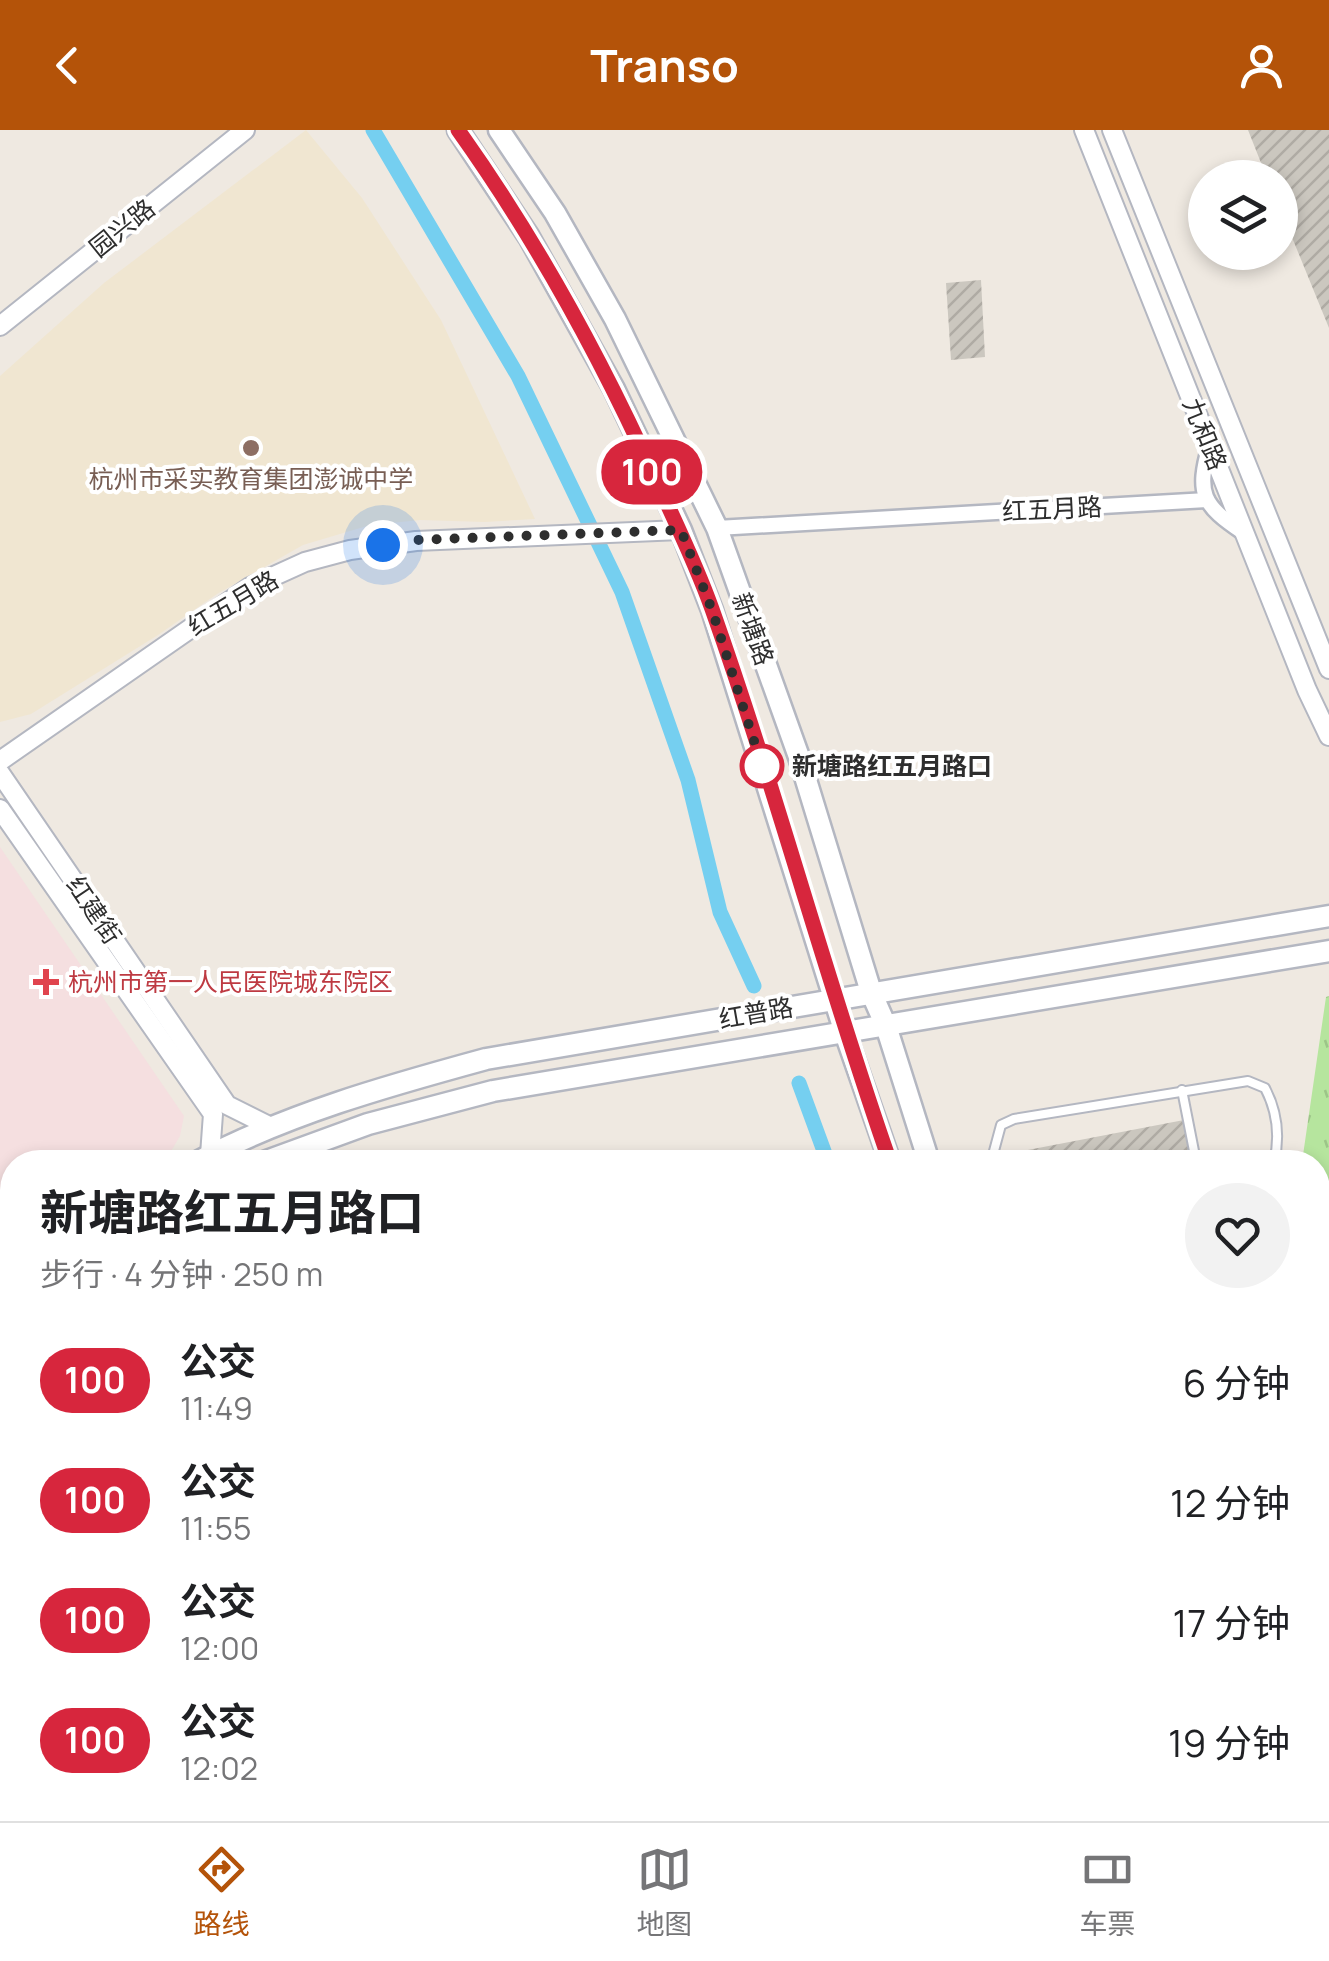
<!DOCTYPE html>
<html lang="zh">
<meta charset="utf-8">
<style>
:root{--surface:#fff;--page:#f2f2f2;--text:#202124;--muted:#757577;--line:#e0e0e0;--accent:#b45309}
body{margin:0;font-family:Manrope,"Noto Sans SC",sans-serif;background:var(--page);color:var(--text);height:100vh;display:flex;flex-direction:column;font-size:38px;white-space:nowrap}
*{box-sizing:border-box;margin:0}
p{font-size:32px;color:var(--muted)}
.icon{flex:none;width:55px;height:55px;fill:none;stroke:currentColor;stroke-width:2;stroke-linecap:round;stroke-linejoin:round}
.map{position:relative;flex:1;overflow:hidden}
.details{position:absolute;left:0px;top:1020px;width:1330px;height:672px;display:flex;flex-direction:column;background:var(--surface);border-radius:40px 40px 0 0;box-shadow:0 5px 15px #0003}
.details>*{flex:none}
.badge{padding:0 20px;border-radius:32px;font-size:35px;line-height:65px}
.buttons{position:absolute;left:1188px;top:30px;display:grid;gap:20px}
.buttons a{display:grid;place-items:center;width:110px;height:110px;border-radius:50%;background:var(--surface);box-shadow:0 5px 15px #0003;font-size:50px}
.you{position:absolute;width:50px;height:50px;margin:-25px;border:8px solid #fff;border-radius:50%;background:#1a73e8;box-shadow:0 0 0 15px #1a73e833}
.map>.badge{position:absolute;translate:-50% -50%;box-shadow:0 0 0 5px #fff}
.round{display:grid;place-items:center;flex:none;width:105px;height:105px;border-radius:52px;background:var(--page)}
.summary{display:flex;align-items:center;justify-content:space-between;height:170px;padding:0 40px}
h1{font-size:48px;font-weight:700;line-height:75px}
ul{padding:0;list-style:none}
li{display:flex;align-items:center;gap:30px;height:120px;padding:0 40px}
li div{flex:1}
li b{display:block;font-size:38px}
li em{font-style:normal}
li .badge{min-width:110px;font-weight:700;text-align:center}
header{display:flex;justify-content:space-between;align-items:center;height:130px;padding:0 40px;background:var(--accent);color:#fff;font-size:45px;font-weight:700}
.menu{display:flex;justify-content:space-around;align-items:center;height:140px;border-top:2px solid var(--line);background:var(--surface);font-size:28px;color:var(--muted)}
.menu a{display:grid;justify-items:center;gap:5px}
.menu .on{color:var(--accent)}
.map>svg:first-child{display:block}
</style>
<header><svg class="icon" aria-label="back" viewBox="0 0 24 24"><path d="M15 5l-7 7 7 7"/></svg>Transo<svg class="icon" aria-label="person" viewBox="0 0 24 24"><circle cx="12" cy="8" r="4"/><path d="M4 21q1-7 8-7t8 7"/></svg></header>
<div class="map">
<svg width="1329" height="1691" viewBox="0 0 1329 1691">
<defs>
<pattern id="grass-tufts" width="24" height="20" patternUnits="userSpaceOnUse" patternTransform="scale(2.5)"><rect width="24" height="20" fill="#b6e59e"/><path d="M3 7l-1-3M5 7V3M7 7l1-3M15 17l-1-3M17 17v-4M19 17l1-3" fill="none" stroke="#9dc588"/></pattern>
<pattern id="building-hatch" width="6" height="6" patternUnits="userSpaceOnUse" patternTransform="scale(2.5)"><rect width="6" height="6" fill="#cbc7bf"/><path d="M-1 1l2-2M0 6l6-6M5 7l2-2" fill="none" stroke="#afaba4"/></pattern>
</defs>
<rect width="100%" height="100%" fill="#efe9e1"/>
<!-- education -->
<path fill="#f0e6d1" d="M306 0 362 68 441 190 535 389 485 392 420 390 370 395 303 415 217 464 158 505 31 584 0 592V246L104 153Z"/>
<!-- medical -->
<path fill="#f5dfe0" d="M0 717 184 986 180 1006 170 1023 155 1032H12V1132L0 1142Z"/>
<!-- grass -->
<path fill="url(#grass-tufts)" d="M1329 866V1170L1324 1175 1318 1205V1032H1302L1326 867Z"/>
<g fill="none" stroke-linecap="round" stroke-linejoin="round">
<!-- stream -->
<g stroke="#75cff0" stroke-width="5">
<path d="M1318 1135 1329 1128"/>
<path d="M651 1691 662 1680"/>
</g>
<!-- canal -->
<g stroke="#75cff0" stroke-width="15">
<path d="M373 0 518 246 622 462 688 650 720 782 754 856"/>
<path d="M799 953 828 1032"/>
</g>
</g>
<!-- building -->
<g fill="url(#building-hatch)">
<path d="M1248 0H1329V198L1280 78V48H1267Z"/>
<path d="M981 150 985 227 951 230 946 153Z"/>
<path d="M1184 990 1190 1021 1178 1032H1004L1002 1025Z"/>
<path d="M0 1404 6 1420 10 1419 12 1427V1456L0 1463Z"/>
</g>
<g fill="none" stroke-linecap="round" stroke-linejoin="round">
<!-- service casing -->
<g stroke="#b4b7c1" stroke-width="12">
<g id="service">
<path d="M1182 960 1194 1021 1185 1032"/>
<path d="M991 1032 1001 995 1014 989 1248 951 1265 958C1277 981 1280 1007 1274 1032"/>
<path d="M0 1380 12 1371"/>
<path d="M190 1680 194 1691"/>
</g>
</g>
<!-- minor casing -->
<g stroke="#b4b7c1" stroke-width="19">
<g id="minor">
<path d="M1210 315C1196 364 1202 375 1244 403"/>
<path d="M717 398 1207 370"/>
<path d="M349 1680 357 1691"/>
</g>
</g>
<!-- tertiary casing -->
<g stroke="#b4b7c1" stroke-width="22">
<g id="tertiary">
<path d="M1084 0 1307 560 1329 606"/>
<path d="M1112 0 1329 539"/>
<path d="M0 196 245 0"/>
<path d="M0 631 250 457 305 432 350 420 416 411 681 400"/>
<path d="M0 643 227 975 271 997"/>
<path d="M0 679 213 984 210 1025"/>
</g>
</g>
<!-- secondary casing -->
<g stroke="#b4b7c1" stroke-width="25">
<g id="secondary">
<path d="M458 0 529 107 614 259 681 400 712 480 845 903 890 1032"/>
<path d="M499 0 555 83 615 189 717 398 799 627 871 862 886 896 929 1032"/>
<path d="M197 1032C287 984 387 956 486 929L1329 786"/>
<path d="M264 1032 368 994 493 961 1329 821"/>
<path d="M0 1174 12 1163"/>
<path d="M0 1216 12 1205"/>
<path d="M1094 1680 1097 1691"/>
<path d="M1123 1680 1126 1691"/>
</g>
</g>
<!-- service -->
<use href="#service" stroke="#fff" stroke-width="8"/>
<!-- minor -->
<use href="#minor" stroke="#fff" stroke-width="14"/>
<!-- tertiary -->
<use href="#tertiary" stroke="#fff" stroke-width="18"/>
<!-- secondary -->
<use href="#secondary" stroke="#fff" stroke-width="20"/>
</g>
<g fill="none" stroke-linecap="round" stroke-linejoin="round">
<!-- line casing -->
<g stroke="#fff" stroke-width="22">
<path id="line" d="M458 0C535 108 600 226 655 348 675 391 696 434 712 479 777 662 826 850 890 1032"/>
</g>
<!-- line -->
<use href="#line" stroke="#d7263d" stroke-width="15"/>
<!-- walk -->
<path stroke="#2e2e2e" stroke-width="10" stroke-dasharray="0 18" d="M383 415 416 410 681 400 712 480 762 636"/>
</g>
<!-- markers -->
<circle fill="#8d6e63" stroke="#fff" stroke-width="4" cx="251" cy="318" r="10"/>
<circle fill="#fff" stroke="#d7263d" stroke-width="5" cx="762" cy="636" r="20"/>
<path fill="#e0444e" stroke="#fff" stroke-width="4" d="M41 837h10v10h10v10h-10v10h-10v-10h-10v-10h10z"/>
<g text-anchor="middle" stroke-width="8" stroke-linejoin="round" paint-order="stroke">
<!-- street labels -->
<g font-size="25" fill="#2e2e2e" stroke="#fff">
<text transform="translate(122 98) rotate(-39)" y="9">园兴路</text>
<text transform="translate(1205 304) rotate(68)" y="9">九和路</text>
<text transform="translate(1052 379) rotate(-3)" y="9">红五月路</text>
<text transform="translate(233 473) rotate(-31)" y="9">红五月路</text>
<text transform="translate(753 499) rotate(70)" y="9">新塘路</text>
<text transform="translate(94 780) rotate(56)" y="9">红建街</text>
<text transform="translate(756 883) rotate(-10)" y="9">红普路</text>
</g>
<!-- education labels -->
<g font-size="25" fill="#785e54" stroke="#fff">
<text x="251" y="358">杭州市采实教育集团澎诚中学</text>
</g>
<!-- stop labels -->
<g font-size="25" font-weight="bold" fill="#2e2e2e" stroke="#fff" text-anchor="start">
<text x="792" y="645">新塘路红五月路口</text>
</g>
<!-- health labels -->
<g font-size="25" fill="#be3a42" stroke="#fff" text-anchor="start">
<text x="68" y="861">杭州市第一人民医院城东院区</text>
</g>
</g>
</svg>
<div class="buttons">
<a><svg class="icon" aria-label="layers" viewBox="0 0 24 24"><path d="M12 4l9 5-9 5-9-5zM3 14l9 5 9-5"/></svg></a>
</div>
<div class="you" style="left:383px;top:415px"></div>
<b class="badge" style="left:652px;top:342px;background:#d7263d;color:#fff">100</b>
<section class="details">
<div class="summary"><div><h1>新塘路红五月路口</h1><p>步行 · 4 分钟 · 250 m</p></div><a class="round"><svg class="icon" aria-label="heart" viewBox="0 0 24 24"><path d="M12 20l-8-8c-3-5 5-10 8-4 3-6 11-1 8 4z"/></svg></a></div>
<ul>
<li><span class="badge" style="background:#d7263d;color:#fff">100</span><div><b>公交</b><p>11:49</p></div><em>6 分钟</em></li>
<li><span class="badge" style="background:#d7263d;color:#fff">100</span><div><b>公交</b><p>11:55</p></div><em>12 分钟</em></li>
<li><span class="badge" style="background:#d7263d;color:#fff">100</span><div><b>公交</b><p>12:00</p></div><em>17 分钟</em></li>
<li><span class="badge" style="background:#d7263d;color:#fff">100</span><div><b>公交</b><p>12:02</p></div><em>19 分钟</em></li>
</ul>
</section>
</div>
<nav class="menu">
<a class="on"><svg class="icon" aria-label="directions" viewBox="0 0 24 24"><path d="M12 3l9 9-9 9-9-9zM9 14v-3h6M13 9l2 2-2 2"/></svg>路线</a>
<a><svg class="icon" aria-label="map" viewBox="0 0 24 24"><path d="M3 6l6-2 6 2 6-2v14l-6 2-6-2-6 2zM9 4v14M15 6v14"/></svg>地图</a>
<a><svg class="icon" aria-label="tickets" viewBox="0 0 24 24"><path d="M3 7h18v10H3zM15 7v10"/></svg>车票</a>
</nav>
